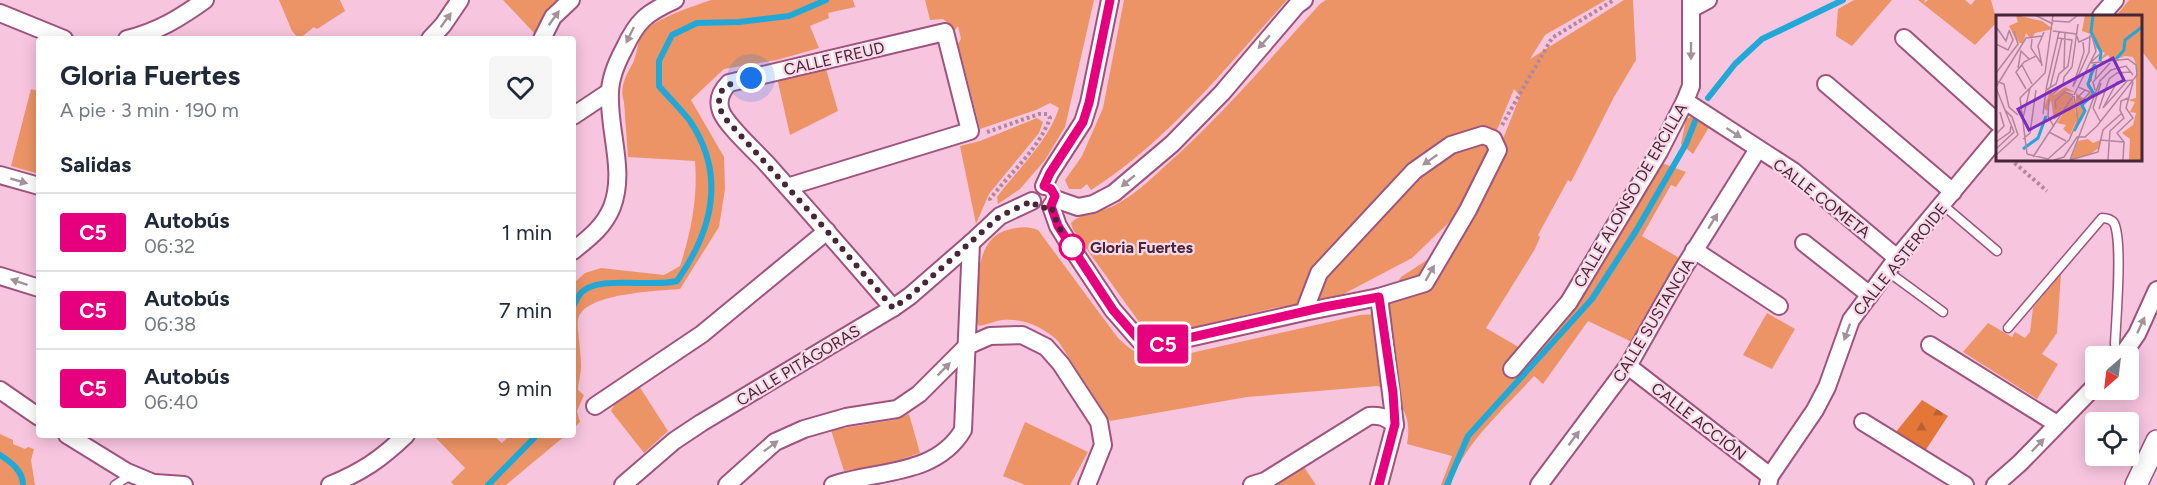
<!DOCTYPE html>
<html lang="es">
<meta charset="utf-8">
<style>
:root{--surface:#fff;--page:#f6f6f7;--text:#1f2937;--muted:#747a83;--line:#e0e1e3}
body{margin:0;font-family:Figtree,sans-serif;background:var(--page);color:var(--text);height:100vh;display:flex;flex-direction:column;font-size:22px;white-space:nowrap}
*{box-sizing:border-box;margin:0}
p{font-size:20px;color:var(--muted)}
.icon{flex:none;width:33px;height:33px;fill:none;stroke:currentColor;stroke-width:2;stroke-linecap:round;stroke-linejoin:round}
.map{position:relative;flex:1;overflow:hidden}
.drawer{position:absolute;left:36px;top:36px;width:540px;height:402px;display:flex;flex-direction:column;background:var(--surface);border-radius:6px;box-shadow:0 3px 15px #0003}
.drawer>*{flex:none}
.badge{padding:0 12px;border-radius:4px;font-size:21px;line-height:39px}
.needle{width:39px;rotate:208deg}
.tools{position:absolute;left:2085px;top:346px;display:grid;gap:12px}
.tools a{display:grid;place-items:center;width:54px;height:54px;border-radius:6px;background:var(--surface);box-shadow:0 3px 15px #0003;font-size:30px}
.you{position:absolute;width:30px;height:30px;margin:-15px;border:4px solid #fff;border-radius:50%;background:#1a73e8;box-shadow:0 0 0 9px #1a73e833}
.map>.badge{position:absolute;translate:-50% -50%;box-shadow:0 0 0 3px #fff}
h2{padding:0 24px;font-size:22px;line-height:54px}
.round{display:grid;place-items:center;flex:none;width:63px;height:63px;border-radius:6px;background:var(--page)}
.overview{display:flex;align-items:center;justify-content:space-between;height:102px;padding:0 24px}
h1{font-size:28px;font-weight:700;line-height:45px}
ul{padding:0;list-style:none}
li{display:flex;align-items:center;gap:18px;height:78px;padding:0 24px;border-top:2px solid var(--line)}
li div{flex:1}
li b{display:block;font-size:22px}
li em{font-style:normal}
li .badge{min-width:66px;font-weight:700;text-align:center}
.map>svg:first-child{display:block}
</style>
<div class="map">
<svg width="2157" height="485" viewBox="0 0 2157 485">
<defs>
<pattern id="forest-firs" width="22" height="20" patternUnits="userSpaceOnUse" patternTransform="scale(1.5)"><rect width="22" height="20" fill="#e47637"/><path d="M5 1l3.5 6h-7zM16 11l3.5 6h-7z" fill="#bb612f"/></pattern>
</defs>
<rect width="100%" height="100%" fill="#f8c5de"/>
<!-- green -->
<g fill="#ec9466">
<path d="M279 0H340L345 11 317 29 314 27 299 39 292 31Z"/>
<path d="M503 0H558L542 20 536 35Z"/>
<path d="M711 0H853L855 7 828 13 829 18 810 26 819 48 777 60 724 69 691 100 724 157 725 189 719 227 680 289C657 291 590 293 579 316 577 321 578 325 578 330 579 342 581 355 581 367 581 375 578 383 578 390L584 395 577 411 580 422 573 429V284L585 273 601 268 664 275 680 266C691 233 698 197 695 161L628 157 624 102C619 88 626 75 633 63 637 54 637 44 641 36 649 20 694 6 711 0Z"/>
<path d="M925 0H1094L1065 127 1045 160 1020 189 998 204 997 197C1018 169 1048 142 1059 108L1050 103 1036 110 980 129 958 44 961 39 958 26 954 31 952 26 943 19 930 20Z"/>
<path d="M1124 0H1287C1226 67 1167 142 1091 190L1087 184 1081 189H1069L1065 180 1082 156 1103 108Z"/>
<path d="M1326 0H1606L1545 35 1530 59 1624 0H1633L1636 60 1614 97 1571 182 1568 180 1538 235 1540 237 1535 249 1486 328 1520 348 1512 374 1659 162 1686 172 1676 187 1671 185 1642 236 1681 259 1632 342 1588 321 1543 384 1534 376C1507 406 1460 447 1451 485H1441L1452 456 1407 444C1412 415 1402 401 1378 386L1247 397 1110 421 1058 341C1043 327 1024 318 1002 320 994 321 987 325 979 326L976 321C978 291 972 236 1011 229 1022 227 1028 226 1038 230L1118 338C1134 354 1142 356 1164 359L1360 315 1377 314 1401 277 1430 258 1482 192 1520 96 1514 89 1465 207 1412 258 1336 298 1274 308 1166 334 1149 331 1142 326 1073 230 1071 223C1082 212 1104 212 1117 204 1134 195 1150 180 1164 167 1220 117 1270 59 1320 4Z"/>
<path d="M1854 0H1892L1852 46 1836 36 1838 9Z"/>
<path d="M1918 0H1925L1924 3 1928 0H1965L1971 5 1975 0H1991L1997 22 1975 45Z"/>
<path d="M2129 0H2157V71L2141 50 2140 16H2116Z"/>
<path d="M826 69 838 111 790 135 777 78Z"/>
<path d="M31 89 39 91V174L11 166Z"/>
<path d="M1691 117 1709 127 1693 154 1681 144 1686 119Z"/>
<path d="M1037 118 1043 122 1039 133 989 194 976 224 960 146 980 141Z"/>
<path d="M2061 274 2057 333 2042 354 2058 364 2037 399 1963 352 1988 323 2012 337 2015 332 2025 338 2030 332 2033 308Z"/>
<path d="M1767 313 1795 329 1772 369 1743 355Z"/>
<path d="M639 386 668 431 644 453 611 411 617 400Z"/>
<path d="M909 414 920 453 884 465 844 471 831 430 894 420Z"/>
<path d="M1025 422 1088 452 1070 485H1025L1003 476Z"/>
<path d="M0 434 13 440V444L25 449 28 447 34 449 31 460 35 485H0Z"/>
<path d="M433 435H493L502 443 510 435H566L506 485H454L451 482 465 468Z"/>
<path d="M1304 467 1316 485H1274Z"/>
</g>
<!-- forest -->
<path fill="url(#forest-firs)" d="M1922 400 1948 416 1925 451 1895 433Z"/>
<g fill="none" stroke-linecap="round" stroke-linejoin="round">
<!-- stream -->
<g stroke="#22a8d6" stroke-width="6">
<path d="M1708 98 1735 64 1762 39 1843 0"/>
<path d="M573 307C575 303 577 298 580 294 597 274 651 288 677 281 712 231 727 176 690 121 681 109 669 98 659 86V61L672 35 697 23 739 22 789 16 826 0"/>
<path d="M0 455C11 462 23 471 23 485"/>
<path d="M488 485 537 435"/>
<path d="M1447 485 1468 436 1592 299 1636 231 1686 144 1696 119"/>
</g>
<!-- service casing -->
<g stroke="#9e547d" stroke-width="11">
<g id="service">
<path d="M1943 205 1997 251"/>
<path d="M1887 271 1943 312"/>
<path d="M2008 328 2102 218C2107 218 2111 219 2114 223 2123 241 2116 320 2115 344L2117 357"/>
<path d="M115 485 132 474"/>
</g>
</g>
<!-- minor casing -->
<g stroke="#9e547d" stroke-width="20">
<g id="minor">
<path d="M1691 9 1708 0"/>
<path d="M0 13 64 39"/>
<path d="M2101 16 2115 0"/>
<path d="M1904 38 1998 123"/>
<path d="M127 39C157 32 180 18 205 0"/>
<path d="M430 39 443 25 460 0"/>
<path d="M542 39 553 17 571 0"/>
<path d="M1826 84 1953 192"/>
<path d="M1685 101 1793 171 1897 258"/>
<path d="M573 116 609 92"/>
<path d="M0 175 39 186"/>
<path d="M1044 186 1050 173 1083 122 1089 103 1110 0"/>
<path d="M787 187 970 131 945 32 729 83C721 91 717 100 721 111 726 125 755 151 766 163 809 211 851 259 893 308"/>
<path d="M1055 199 1078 207 1093 204 1114 193 1172 144 1222 93 1297 5 1304 0"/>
<path d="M1051 206 1058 226 1071 247 1113 310 1140 341 1162 344 1304 312 1379 297 1425 283 1468 210 1498 150 1493 139 1483 135 1451 145 1414 171 1319 273 1304 312"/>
<path d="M1804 243 1870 295"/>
<path d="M1694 250 1779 306"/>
<path d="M573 251C589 238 604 227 612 207 626 171 608 130 610 93 610 78 617 62 624 49 637 21 646 13 675 0"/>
<path d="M0 276 39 288"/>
<path d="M1930 345 2057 424"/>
<path d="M2121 357 2137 334 2157 290"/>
<path d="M1628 366 1770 476"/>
<path d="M1512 369 1569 302 1659 152 1685 101 1691 86V0"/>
<path d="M0 390 39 417"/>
<path d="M595 406 702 334 827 231"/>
<path d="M1863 422 1965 485"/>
<path d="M67 435 127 472 158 485"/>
<path d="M155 483 184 485"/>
<path d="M330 485C362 472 381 459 406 435"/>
<path d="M623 485 674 441 701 423 893 308 910 296 971 243 1000 216 1032 201"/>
<path d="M727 485 775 442 804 429 846 417 897 409 919 394 967 346 990 336 1022 335 1046 347 1061 364 1099 422 1103 445 1087 485"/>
<path d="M833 485C877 470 936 476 963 430L971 243"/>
<path d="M1252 485 1265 481 1369 416C1380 415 1386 417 1395 425"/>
<path d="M1379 485 1395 425 1379 297"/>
<path d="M1539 485 1628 366 1683 269 1758 149"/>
<path d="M1768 485 1770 476 1815 410 1827 387 1851 320 1897 258 1998 137"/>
<path d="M1995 485 2020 463 2096 385"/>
</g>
</g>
<!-- tertiary casing -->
<g stroke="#9e547d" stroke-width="24">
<path id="tertiary" d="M2136 485 2157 441"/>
</g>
<!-- path -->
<g stroke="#b2869d" stroke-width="4" stroke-dasharray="3 3" stroke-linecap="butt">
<path d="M1502 125 1552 38 1614 0"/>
<path d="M987 132 1039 114H1047L1050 118C1039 149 1010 173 990 199L991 203"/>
<path d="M2010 159 2047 191"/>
</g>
<!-- service -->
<use href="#service" stroke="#fff" stroke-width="8"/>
<!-- minor -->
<use href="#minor" stroke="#fff" stroke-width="16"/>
<!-- tertiary -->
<use href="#tertiary" stroke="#fff" stroke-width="21"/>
</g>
<!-- one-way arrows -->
<defs><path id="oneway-solid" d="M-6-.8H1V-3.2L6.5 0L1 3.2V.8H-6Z" transform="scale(1.5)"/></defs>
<g fill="#a3929c">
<use href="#oneway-solid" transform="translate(554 18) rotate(-54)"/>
<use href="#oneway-solid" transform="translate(446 20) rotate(-54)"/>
<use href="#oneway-solid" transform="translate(630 35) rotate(116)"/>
<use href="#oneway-solid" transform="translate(1264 42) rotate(131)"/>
<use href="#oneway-solid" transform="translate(1691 51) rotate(90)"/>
<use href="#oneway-solid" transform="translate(1734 133) rotate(33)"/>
<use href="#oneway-solid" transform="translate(1430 160) rotate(145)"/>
<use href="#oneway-solid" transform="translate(19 181) rotate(16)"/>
<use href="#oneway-solid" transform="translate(1128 181) rotate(140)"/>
<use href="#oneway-solid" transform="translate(1713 221) rotate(-58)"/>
<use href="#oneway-solid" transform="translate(1430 273) rotate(-60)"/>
<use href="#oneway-solid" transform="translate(19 282) rotate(-161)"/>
<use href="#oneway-solid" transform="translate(2141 325) rotate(-65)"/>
<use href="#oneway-solid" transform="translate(1847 332) rotate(110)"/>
<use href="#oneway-solid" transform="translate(944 369) rotate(-45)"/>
<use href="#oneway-solid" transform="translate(1574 438) rotate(-53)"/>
<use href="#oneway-solid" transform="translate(2038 445) rotate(-46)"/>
<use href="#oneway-solid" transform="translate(771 446) rotate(-37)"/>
</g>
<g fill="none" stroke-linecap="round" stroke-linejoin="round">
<!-- line casing -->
<g stroke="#fff" stroke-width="14">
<path id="line" d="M1110 0 1089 103 1083 122 1050 173 1044 186 1051 189 1055 196 1051 206 1058 226 1113 310 1140 341 1162 344 1324 307 1379 297 1393 393 1395 424 1379 485"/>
</g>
<!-- line -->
<use href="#line" stroke="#e6007e" stroke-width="9"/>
<!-- walk -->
<path stroke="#472638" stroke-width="6" stroke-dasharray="0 10.8" d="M751 78C728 83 711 88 723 116L827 231 893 308 910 296 1000 216 1032 201 1040 209 1051 206 1058 226 1072 247"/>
</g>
<!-- markers -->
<circle fill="#fff" stroke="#e6007e" stroke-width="3" cx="1072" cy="247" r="12"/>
<g text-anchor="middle" stroke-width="4.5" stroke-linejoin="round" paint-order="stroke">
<!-- street labels -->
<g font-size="16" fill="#472638" stroke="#fad8e8">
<text transform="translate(834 58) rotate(-13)" y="6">CALLE FREUD</text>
<text transform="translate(1630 195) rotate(-60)" y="6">CALLE ALONSO DE ERCILLA</text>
<text transform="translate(1822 198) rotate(38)" y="6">CALLE COMETA</text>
<text transform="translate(1900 259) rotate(-51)" y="6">CALLE ASTEROIDE</text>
<text transform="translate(1653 320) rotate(-59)" y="6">CALLE SUSTANCIA</text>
<text transform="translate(798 365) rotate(-31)" y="6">CALLE PITÁGORAS</text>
<text transform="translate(1699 421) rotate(38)" y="6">CALLE ACCIÓN</text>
</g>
<!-- stop labels -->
<g font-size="16" font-weight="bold" fill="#472638" stroke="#fad8e8" text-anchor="start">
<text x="1090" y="253">Gloria Fuertes</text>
</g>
</g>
<!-- overview -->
<g transform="translate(1996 15)">
<rect width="146" height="146" fill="#f8c5de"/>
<path d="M20 0 46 6 57 14 39 18 35 24 30 18 27 28H23L18 15 21 27 13 11 22 7ZM89 0H145V145H133L134 124 126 118 137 110 140 98 134 97 139 87 132 85 140 83V49L137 42 129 41 116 46 112 40 103 46 104 39 106 42 109 38 100 33 97 20 86 16ZM102 47 97 52 99 56 96 57V66L92 69 99 78 87 90 89 97 80 112V78L90 85 95 77 91 72V68L95 65 93 60 96 50ZM69 72 79 77 69 76 76 80 70 96 58 105 55 85 51 96 48 93 53 79 50 77 53 74 58 80ZM77 82 81 104 74 120 67 114 70 110 61 108ZM92 124 97 128 104 125V132L93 140 75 144 82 126Z" fill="#ec9466"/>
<path fill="none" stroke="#22a8d6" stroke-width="3" d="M97 0 95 17 105 37 104 46M120 44 128 35 129 25 146 12M78 116 89 96 86 90 98 79 92 69 99 49M27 134 42 123 50 101"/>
<path fill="none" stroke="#b1859c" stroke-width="1.5" d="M39 0 57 9M57 6 73 7 82 0M1 13 10 26 13 16M57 16 80 19 83 27 96 21 100 36 94 48M36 24 35 33 45 48M0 29 12 35 17 25 13 15M26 50 36 69M46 51 42 31 48 17M22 53 25 36 33 44M68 54 69 18M0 58 22 29 18 16M99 65 101 52 108 48M0 66 8 69 13 92 22 100M77 71 88 37 87 27M0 72 30 23 46 21M77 72 93 37 94 20M82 72 94 77 86 86 82 82 89 75M0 73 18 117 0 134M54 73 66 23M30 74 20 57 28 47 40 41M50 74 63 17M99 75 97 67 114 48M57 79 67 70 68 62 76 52 82 9M78 80 94 48 104 39M53 84 52 101 58 112M107 93 121 67 137 65M107 93 132 65M60 94 59 86 69 77 77 80M103 94 113 64 121 58 135 57M9 95 16 102 22 120M47 99 50 75 60 69 63 59 72 51 76 25 62 23M27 103 34 73M104 106 97 93 105 68M53 117 70 126M0 119 8 111 4 97M27 124 34 118 40 75M104 125 128 127M0 127 14 117 15 111M31 139 24 83 49 58 57 0M31 139 52 144 73 125 82 105 78 81M0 140 22 120M37 142 77 81M58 145 68 142 81 122H89L101 111 141 60 140 50 132 44 95 48M74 145 104 66 115 55 130 51 137 60M74 145 102 137 107 115 126 98M112 145 114 116 128 103 124 95 125 86 132 83M127 145 128 127 121 118 137 103 130 93 137 67"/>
<path fill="#7b2cbf" fill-opacity="0.15" stroke="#7b2cbf" stroke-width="3" d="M117 43 128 65 33 115 22 94Z"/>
<rect width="146" height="146" fill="none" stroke="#472638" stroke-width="3"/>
</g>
</svg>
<div class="tools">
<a><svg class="needle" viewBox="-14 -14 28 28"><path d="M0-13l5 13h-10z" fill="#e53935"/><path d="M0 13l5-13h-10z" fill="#747a83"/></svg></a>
<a><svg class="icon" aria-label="locate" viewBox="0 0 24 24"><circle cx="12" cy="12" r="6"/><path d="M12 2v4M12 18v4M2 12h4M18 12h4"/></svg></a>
</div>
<div class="you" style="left:751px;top:78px"></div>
<b class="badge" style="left:1163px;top:344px;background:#e6007e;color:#fff">C5</b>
<section class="drawer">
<div class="overview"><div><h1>Gloria Fuertes</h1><p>A pie · 3 min · 190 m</p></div><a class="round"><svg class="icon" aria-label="heart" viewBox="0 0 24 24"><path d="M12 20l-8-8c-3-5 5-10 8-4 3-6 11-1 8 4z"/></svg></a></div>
<h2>Salidas</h2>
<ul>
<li><span class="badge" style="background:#e6007e;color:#fff">C5</span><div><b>Autobús</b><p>06:32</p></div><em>1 min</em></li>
<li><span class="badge" style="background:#e6007e;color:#fff">C5</span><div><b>Autobús</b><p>06:38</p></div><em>7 min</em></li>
<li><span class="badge" style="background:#e6007e;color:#fff">C5</span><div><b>Autobús</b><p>06:40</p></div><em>9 min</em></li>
</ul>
</section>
</div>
